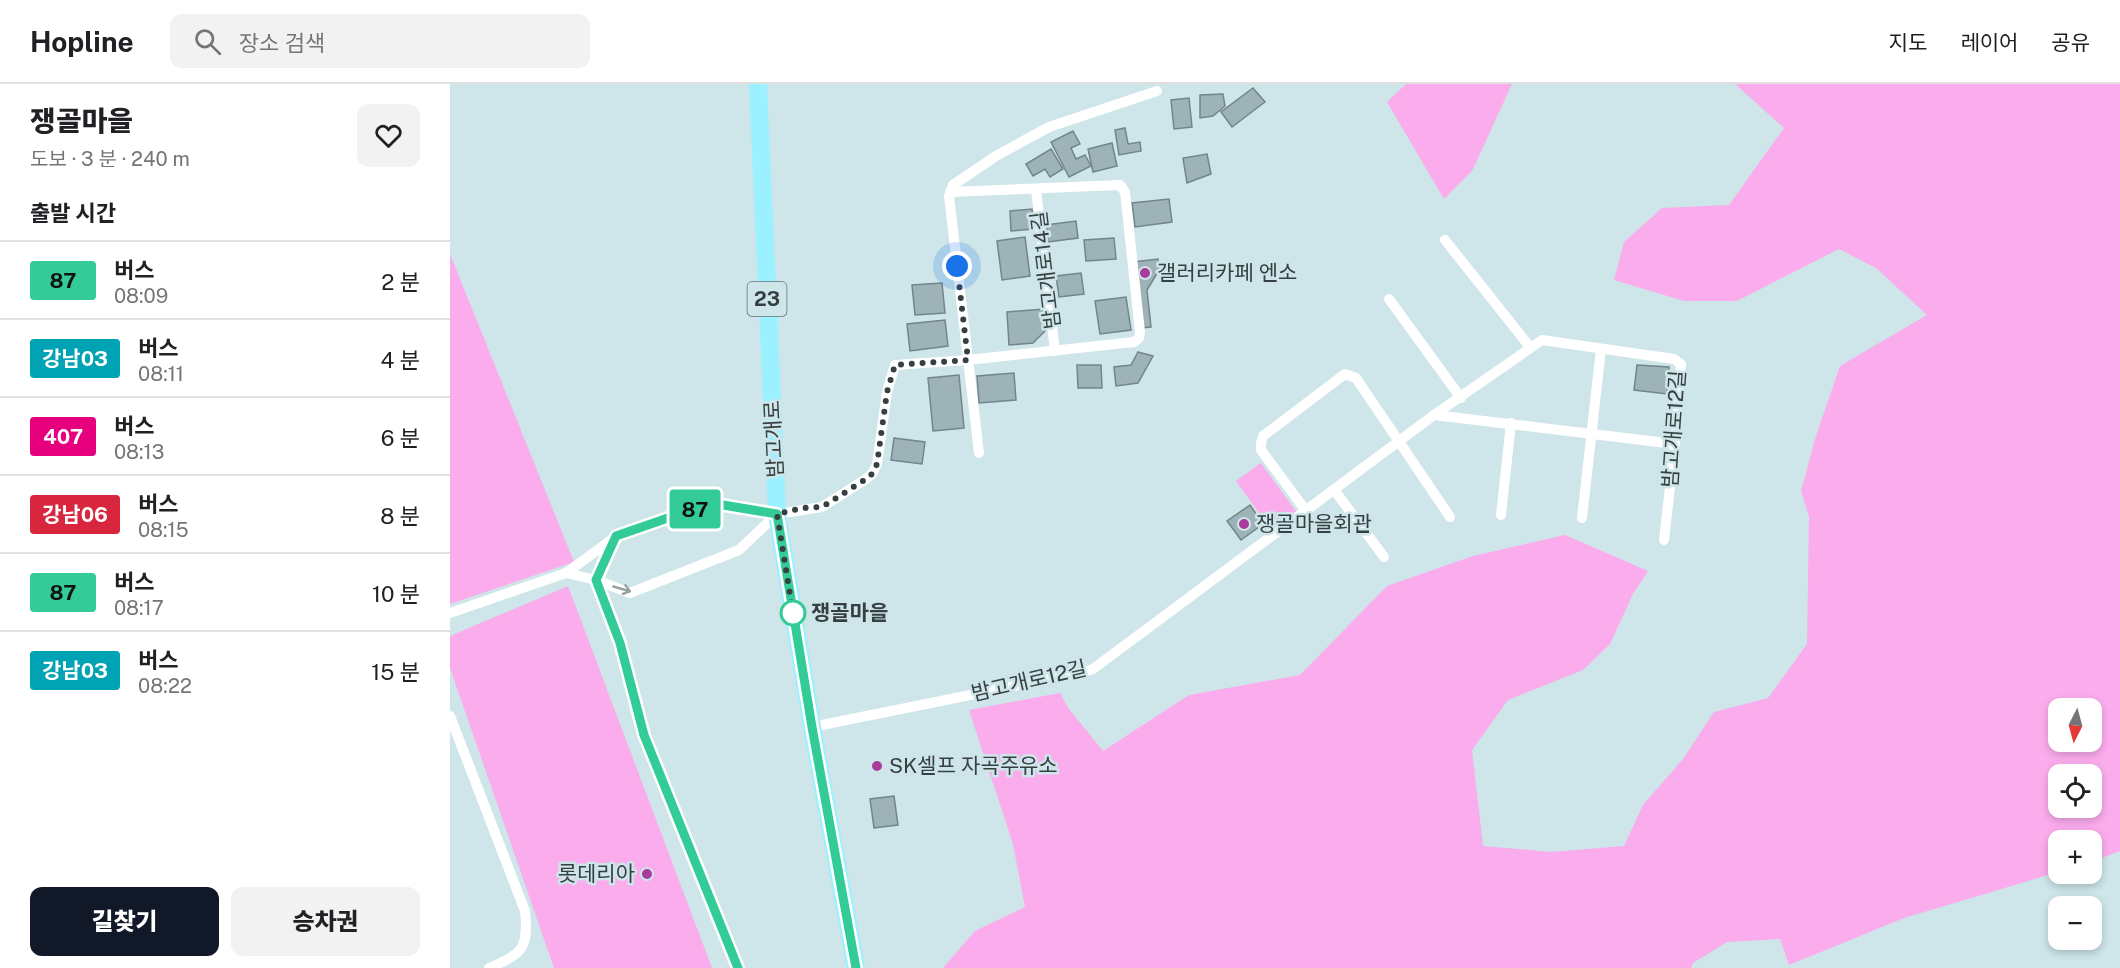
<!DOCTYPE html>
<html lang="ko">
<meta charset="utf-8">
<style>
:root{--surface:#fff;--page:#f2f2f2;--text:#202124;--muted:#757577;--line:#e0e0e0;--accent:#111827}
body{margin:0;font-family:"Public Sans","Noto Sans KR",sans-serif;background:var(--page);color:var(--text);height:100vh;display:flex;flex-direction:column;font-size:22px;white-space:nowrap}
*{box-sizing:border-box;margin:0}
p{font-size:20px;color:var(--muted)}
.icon{flex:none;width:33px;height:33px;fill:none;stroke:currentColor;stroke-width:2;stroke-linecap:round;stroke-linejoin:round}
.map{position:relative;flex:1;overflow:hidden}
.drawer{display:flex;flex-direction:column;background:var(--surface);width:450px}
.drawer>*{flex:none}
.badge{padding:0 12px;border-radius:4px;font-size:21px;line-height:39px}
.needle{width:39px;rotate:186deg}
.buttons{position:absolute;left:1598px;top:614px;display:grid;gap:12px}
.buttons a{display:grid;place-items:center;width:54px;height:54px;border-radius:12px;background:var(--surface);box-shadow:0 3px 9px #0003;font-size:30px}
.you{position:absolute;width:30px;height:30px;margin:-15px;border:4px solid #fff;border-radius:50%;background:#1a73e8;box-shadow:0 0 0 9px #1a73e833}
.map>.badge{position:absolute;translate:-50% -50%;box-shadow:0 0 0 3px #fff}
h2{padding:0 30px;font-size:22px;line-height:54px}
.round{display:grid;place-items:center;flex:none;width:63px;height:63px;border-radius:12px;background:var(--page)}
.headline{display:flex;align-items:center;justify-content:space-between;height:102px;padding:0 30px}
h1{font-size:28px;font-weight:800;line-height:45px}
.action{display:flex;gap:12px;margin-top:auto;padding:12px 30px}
.action a{flex:1;height:69px;border-radius:12px;background:var(--accent);color:#fff;font-size:24px;font-weight:800;line-height:69px;text-align:center}
.action a+a{background:var(--page);color:var(--text)}
ul{padding:0;list-style:none}
li{display:flex;align-items:center;gap:18px;height:78px;padding:0 30px;border-top:2px solid var(--line)}
li div{flex:1}
li b{display:block;font-size:22px}
li em{font-style:normal}
li .badge{min-width:66px;font-weight:700;text-align:center}
header{display:flex;align-items:center;gap:36px;box-sizing:border-box;height:84px;padding:0 30px;background:var(--surface);border-bottom:2px solid var(--line)}
header strong{font-size:28px}
nav{display:flex;gap:33px;margin-inline-start:auto;font-size:21px}
.search{width:420px;height:54px;background:var(--page);display:flex;align-items:center;gap:15px;box-sizing:border-box;padding:0 21px;border-radius:12px;color:var(--muted);font-size:22px}
main{display:flex;flex:1;min-height:0}
.map>svg:first-child{display:block}
</style>
<header>
<strong>Hopline</strong>
<div class="search"><svg class="icon" aria-label="search" viewBox="0 0 24 24"><circle cx="10" cy="10" r="6"/><path d="M15 15l6 6"/></svg>장소 검색</div>
<nav><a>지도</a><a>레이어</a><a>공유</a></nav>
</header>
<main>
<section class="drawer">
<div class="headline"><div><h1>쟁골마을</h1><p>도보 · 3 분 · 240 m</p></div><a class="round"><svg class="icon" aria-label="heart" viewBox="0 0 24 24"><path d="M12 20l-8-8c-3-5 5-10 8-4 3-6 11-1 8 4z"/></svg></a></div>
<h2>출발 시간</h2>
<ul>
<li><span class="badge" style="background:#3c9;color:#111">87</span><div><b>버스</b><p>08:09</p></div><em>2 분</em></li>
<li><span class="badge" style="background:#00a3b4;color:#fff">강남03</span><div><b>버스</b><p>08:11</p></div><em>4 분</em></li>
<li><span class="badge" style="background:#e6007e;color:#fff">407</span><div><b>버스</b><p>08:13</p></div><em>6 분</em></li>
<li><span class="badge" style="background:#d7263d;color:#fff">강남06</span><div><b>버스</b><p>08:15</p></div><em>8 분</em></li>
<li><span class="badge" style="background:#3c9;color:#111">87</span><div><b>버스</b><p>08:17</p></div><em>10 분</em></li>
<li><span class="badge" style="background:#00a3b4;color:#fff">강남03</span><div><b>버스</b><p>08:22</p></div><em>15 분</em></li>
</ul>
<div class="action"><a>길찾기</a><a>승차권</a></div>
</section>
<div class="map">
<svg width="1670" height="884" viewBox="0 0 1670 884">
<rect width="100%" height="100%" fill="#cee5e9"/>
<!-- green -->
<g fill="#fbaced" fill-rule="evenodd">
<path d="M956 0H1062L1022 87 994 115 937 18Z"/>
<path d="M1285 0H1670V767L1641 778V756H1608V788L1454 834 1339 881 1330 855 1277 858 1243 879 1241 884H493L525 847 575 823 563 760 519 626 610 609 619 625 653 667 739 611 850 591 937 502 1023 472 1115 451 1198 487 1183 510 1160 560 1133 586 1058 616 1022 666 1033 762 1101 768 1174 762 1193 721 1233 675 1264 628 1318 614 1357 560 1359 433 1351 407 1365 355 1390 282 1477 231 1426 184 1389 165 1287 217H1234L1164 196 1174 158 1212 124 1279 121 1334 44ZM1608 624H1641V657H1608ZM1608 690H1641V723H1608Z"/>
<path d="M0 170 124 478 0 520Z"/>
<path d="M811 379 847 429 822 447 786 397Z"/>
<path d="M118 502 262 884H104L0 584V552Z"/>
</g>
<!-- building -->
<g fill="#9db3b7" stroke="#72868a" stroke-width="1.5">
<path d="M803 4 815 18 782 43 771 28Z"/>
<path d="M773 10 775 22 763 32 750 34V11Z"/>
<path d="M739 14 742 43 724 45 721 16Z"/>
<path d="M675 44 678 60 690 58 691 67 669 71 665 46Z"/>
<path d="M623 47 630 60 621 64 626 75 635 71 641 82 619 93 601 58Z"/>
<path d="M662 59 667 82 643 88 638 65Z"/>
<path d="M601 65 613 85 600 93 595 85 583 92 576 80Z"/>
<path d="M757 70 761 90 737 99 733 74Z"/>
<path d="M719 115 722 138 685 143 682 119Z"/>
<path d="M582 125 584 145 561 147 560 127Z"/>
<path d="M626 137 628 154 598 158 596 141Z"/>
<path d="M575 153 580 192 552 196 547 157Z"/>
<path d="M664 154 666 175 636 177 634 156Z"/>
<path d="M708 175 709 186 697 206 701 243 691 244 683 178Z"/>
<path d="M631 189 634 210 609 213 606 192Z"/>
<path d="M492 199 495 229 465 231 462 201Z"/>
<path d="M676 213 681 246 650 250 645 217Z"/>
<path d="M594 225 595 247 583 259 559 261 557 228Z"/>
<path d="M495 236 498 262 460 267 457 240Z"/>
<path d="M688 268 703 272 688 299 666 302 664 283 681 281Z"/>
<path d="M627 281H651L652 304H628Z"/>
<path d="M1187 281 1219 283 1217 310 1184 306Z"/>
<path d="M564 289 566 316 529 319 527 292Z"/>
<path d="M509 291 514 344 483 347 478 294Z"/>
<path d="M444 354 475 358 472 380 441 376Z"/>
<path d="M800 421 813 440 791 456 777 437Z"/>
<path d="M444 712 448 741 424 744 420 715Z"/>
</g>
<g fill="none" stroke-linecap="round" stroke-linejoin="round">
<!-- street -->
<g stroke="#fff" stroke-width="10">
<path d="M586 106 605 267"/>
<path d="M995 156 1080 263"/>
<path d="M939 215 1011 314"/>
<path d="M984 331 1225 360"/>
<path d="M529 369 499 112 503 101 546 72 599 43 707 7"/>
<path d="M885 407 934 473"/>
<path d="M856 427 811 366V359L813 352 895 290 906 294 1000 433"/>
<path d="M1051 431 1061 339"/>
<path d="M1132 434 1151 265"/>
<path d="M116 489 164 454"/>
<path d="M146 496 166 452 261 419 327 430 372 423 413 397 422 390 427 380 437 308 445 281 518 276 684 258 689 254 690 248 675 108 670 101 500 108"/>
<path d="M0 529 116 489 146 496 180 509 289 466 327 430"/>
<path d="M0 632 75 827C79 865 72 870 39 884"/>
<path d="M362 643 634 588 643 585 984 331 1092 256 1224 275 1231 280 1226 350 1214 456"/>
</g>
<!-- primary -->
<path stroke="#9bf1ff" stroke-width="18" d="M308 0 327 430 362 643 406 884"/>
</g>
<!-- one-way arrows -->
<defs><path id="oneway-shaft" d="M-6 0H5M1.5-3L5.5 0L1.5 3" fill="none" stroke-width="1.6" stroke-linecap="round" stroke-linejoin="round" transform="scale(1.5)"/></defs>
<use stroke="#9a9fa0" href="#oneway-shaft" transform="translate(172 505) rotate(16)"/>
<g fill="none" stroke-linecap="round" stroke-linejoin="round">
<!-- line casing -->
<g stroke="#fff" stroke-width="14">
<path id="line" d="M288 884 194 651 170 559 146 496 166 452 261 419 327 430 362 643 406 884"/>
</g>
<!-- line -->
<use href="#line" stroke="#3c9" stroke-width="9"/>
<!-- walk -->
<path stroke="#363f41" stroke-width="6" stroke-dasharray="0 10.8" d="M343 529 327 430 353 424 372 423 413 397 422 390 427 380 437 308 445 281 518 276 507 182"/>
</g>
<!-- markers -->
<g fill="#a93c9b" stroke="#cee5e9" stroke-width="2">
<circle cx="695" cy="189" r="6"/>
<circle cx="794" cy="440" r="6"/>
<circle cx="427" cy="682" r="6"/>
<circle cx="197" cy="790" r="6"/>
</g>
<circle fill="#fff" stroke="#3c9" stroke-width="3" cx="343" cy="529" r="12"/>
<g text-anchor="middle" stroke-width="5" stroke-linejoin="round" paint-order="stroke">
<!-- shield labels -->
<rect fill="#cee5e9" stroke="#647173" stroke-width="1.5" x="297.5" y="198" width="39" height="34" rx="4.5"/>
<g font-size="20" font-weight="bold" fill="#363f41">
<text x="317" y="222">23</text>
</g>
<!-- street labels -->
<g font-size="21" fill="#363f41" stroke="#cee5e9">
<text transform="translate(596 186) rotate(-97)" y="7">밤고개로14길</text>
<text transform="translate(1224 345) rotate(-86)" y="7">밤고개로12길</text>
<text transform="translate(324 355) rotate(-93)" y="7">밤고개로</text>
<text transform="translate(579 597) rotate(-13)" y="7">밤고개로12길</text>
</g>
<!-- poi labels -->
<g font-size="21" fill="#363f41" stroke="#cee5e9" text-anchor="start">
<text x="707" y="196">갤러리카페 엔소</text>
<text x="806" y="447">쟁골마을회관</text>
<text x="439" y="689">SK셀프 자곡주유소</text>
<text x="185" y="797" text-anchor="end">롯데리아</text>
</g>
<!-- stop labels -->
<g font-size="21" font-weight="bold" fill="#363f41" stroke="#cee5e9" text-anchor="start">
<text x="361" y="536">쟁골마을</text>
</g>
</g>
</svg>
<div class="buttons">
<a><svg class="needle" viewBox="-14 -14 28 28"><path d="M0-13l5 13h-10z" fill="#e53935"/><path d="M0 13l5-13h-10z" fill="#757577"/></svg></a>
<a><svg class="icon" aria-label="locate" viewBox="0 0 24 24"><circle cx="12" cy="12" r="6"/><path d="M12 2v4M12 18v4M2 12h4M18 12h4"/></svg></a>
<a>+</a>
<a>−</a>
</div>
<div class="you" style="left:507px;top:182px"></div>
<b class="badge" style="left:245px;top:425px;background:#3c9;color:#111">87</b>
</div>
</main>
